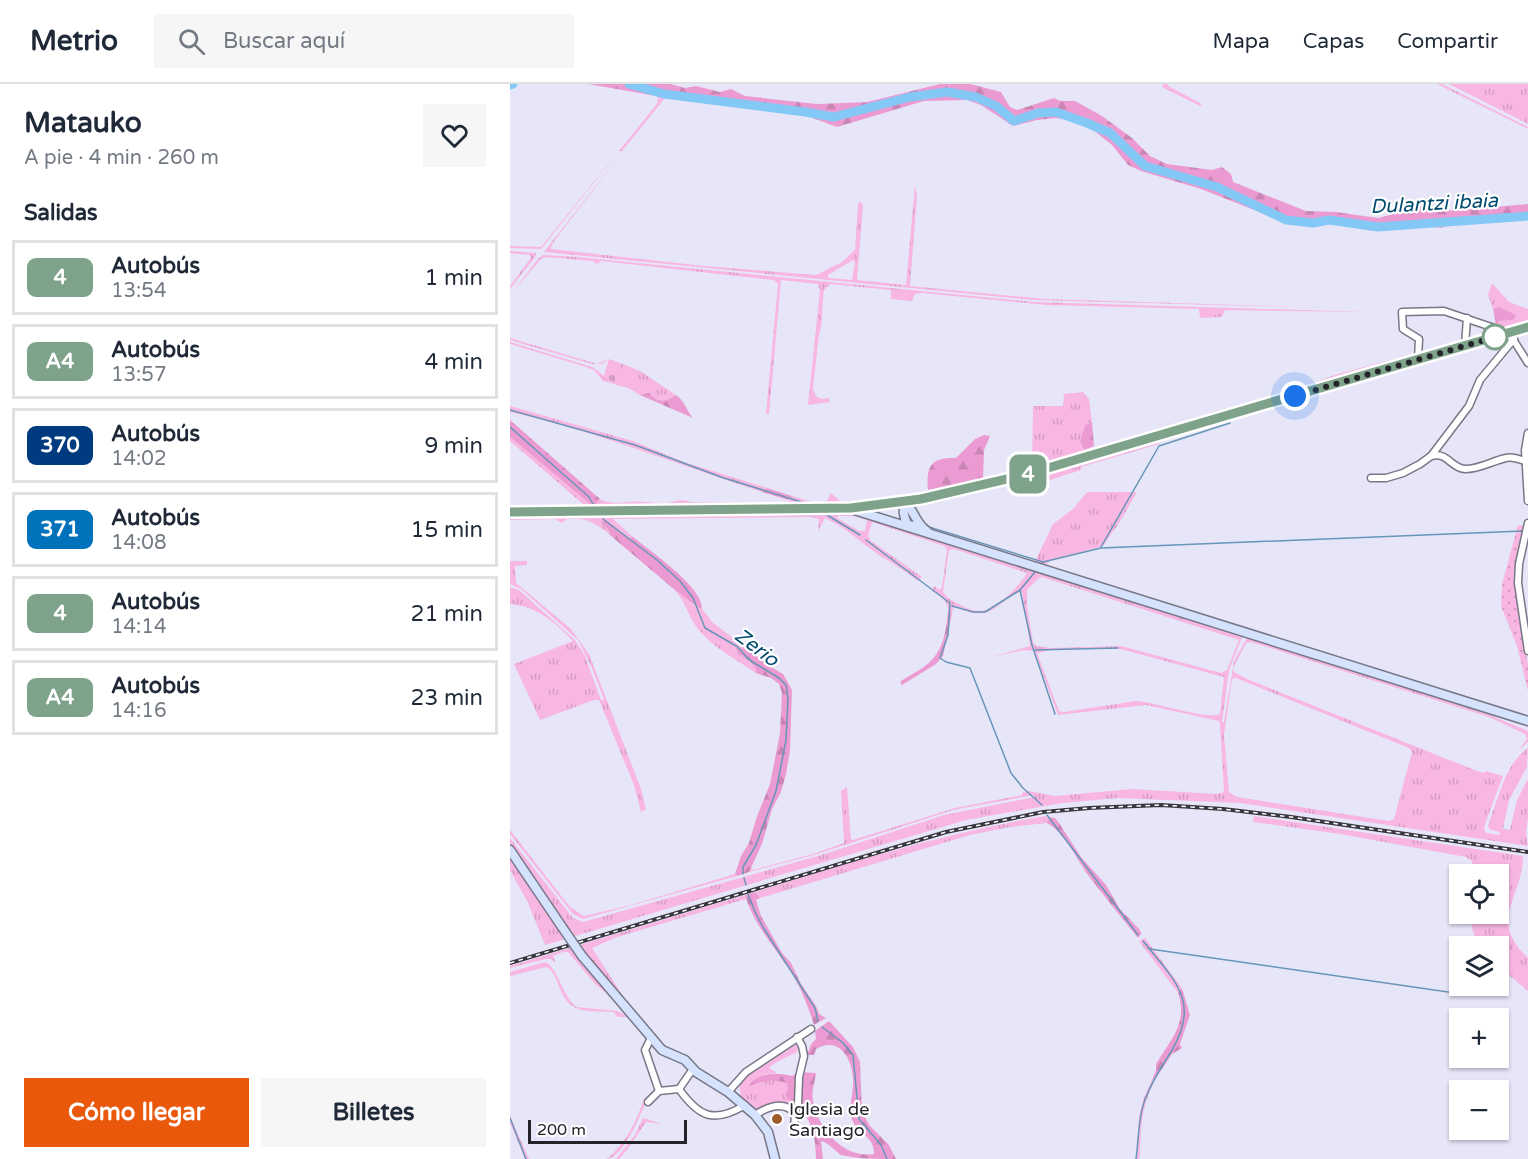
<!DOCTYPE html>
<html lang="es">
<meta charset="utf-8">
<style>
:root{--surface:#fff;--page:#f6f6f7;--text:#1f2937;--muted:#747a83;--line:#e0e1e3;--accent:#ea580c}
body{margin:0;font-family:"Varela Round",sans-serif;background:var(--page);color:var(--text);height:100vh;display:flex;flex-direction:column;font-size:22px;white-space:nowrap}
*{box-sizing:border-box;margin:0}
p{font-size:20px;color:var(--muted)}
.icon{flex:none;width:33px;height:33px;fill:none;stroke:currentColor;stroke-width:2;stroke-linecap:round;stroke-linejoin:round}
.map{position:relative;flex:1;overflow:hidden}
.sheet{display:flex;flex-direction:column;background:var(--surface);width:510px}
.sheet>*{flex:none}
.badge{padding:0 12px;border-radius:9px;font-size:21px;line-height:39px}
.fabs{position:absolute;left:939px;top:780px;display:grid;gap:12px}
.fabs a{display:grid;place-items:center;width:60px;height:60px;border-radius:0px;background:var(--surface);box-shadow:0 2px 4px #0004;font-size:30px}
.scale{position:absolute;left:18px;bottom:15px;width:159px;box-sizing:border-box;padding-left:6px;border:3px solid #232329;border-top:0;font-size:16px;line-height:21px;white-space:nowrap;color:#232329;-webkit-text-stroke:4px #fff;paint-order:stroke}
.you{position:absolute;width:30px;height:30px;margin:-15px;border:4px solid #fff;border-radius:50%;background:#1a73e8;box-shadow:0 0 0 9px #1a73e833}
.map>.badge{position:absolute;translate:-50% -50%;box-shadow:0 0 0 3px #fff}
h2{padding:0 24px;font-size:22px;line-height:54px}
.round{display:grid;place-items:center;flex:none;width:63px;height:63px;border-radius:0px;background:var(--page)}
.head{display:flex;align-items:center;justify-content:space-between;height:102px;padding:0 24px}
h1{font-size:28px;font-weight:700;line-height:45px}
.action{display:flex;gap:12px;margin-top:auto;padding:12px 24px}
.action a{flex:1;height:69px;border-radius:0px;background:var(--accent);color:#fff;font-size:24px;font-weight:700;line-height:69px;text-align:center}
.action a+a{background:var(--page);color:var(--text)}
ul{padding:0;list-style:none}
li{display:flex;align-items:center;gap:18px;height:75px;margin:0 12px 9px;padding:0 12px;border:3px solid var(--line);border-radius:0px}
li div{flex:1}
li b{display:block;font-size:22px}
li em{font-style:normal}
li .badge{min-width:66px;font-weight:700;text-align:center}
header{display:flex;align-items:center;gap:36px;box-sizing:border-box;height:84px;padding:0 30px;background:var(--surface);border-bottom:2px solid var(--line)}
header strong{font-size:28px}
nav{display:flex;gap:33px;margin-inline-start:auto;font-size:21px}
.search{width:420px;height:54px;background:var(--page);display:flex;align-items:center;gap:15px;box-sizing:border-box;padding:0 21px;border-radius:0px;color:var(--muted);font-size:22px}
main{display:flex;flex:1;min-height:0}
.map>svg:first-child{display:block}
</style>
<header>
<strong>Metrio</strong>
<div class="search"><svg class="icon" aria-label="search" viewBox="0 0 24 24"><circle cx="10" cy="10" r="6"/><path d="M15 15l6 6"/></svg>Buscar aquí</div>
<nav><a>Mapa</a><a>Capas</a><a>Compartir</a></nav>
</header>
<main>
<section class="sheet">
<div class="head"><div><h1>Matauko</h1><p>A pie · 4 min · 260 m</p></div><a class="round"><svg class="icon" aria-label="heart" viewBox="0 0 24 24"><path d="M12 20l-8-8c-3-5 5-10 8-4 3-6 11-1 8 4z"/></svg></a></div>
<h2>Salidas</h2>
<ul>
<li><span class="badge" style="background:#7ea28a;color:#fff">4</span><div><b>Autobús</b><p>13:54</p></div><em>1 min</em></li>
<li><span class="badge" style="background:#7ea28a;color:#fff">A4</span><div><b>Autobús</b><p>13:57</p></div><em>4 min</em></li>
<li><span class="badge" style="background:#003b80;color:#fff">370</span><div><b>Autobús</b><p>14:02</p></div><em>9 min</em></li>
<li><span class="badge" style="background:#0072bc;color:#fff">371</span><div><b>Autobús</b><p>14:08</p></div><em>15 min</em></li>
<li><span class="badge" style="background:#7ea28a;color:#fff">4</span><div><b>Autobús</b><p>14:14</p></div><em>21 min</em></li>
<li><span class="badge" style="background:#7ea28a;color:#fff">A4</span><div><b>Autobús</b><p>14:16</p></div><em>23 min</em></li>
</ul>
<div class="action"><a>Cómo llegar</a><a>Billetes</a></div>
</section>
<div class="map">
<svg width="1018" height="1075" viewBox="0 0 1018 1075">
<defs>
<pattern id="grass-tufts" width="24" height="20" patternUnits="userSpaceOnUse" patternTransform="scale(1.5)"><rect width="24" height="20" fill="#f8b6e2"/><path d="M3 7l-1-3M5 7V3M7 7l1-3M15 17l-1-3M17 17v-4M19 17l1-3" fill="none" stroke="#d49cc2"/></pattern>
<pattern id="forest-firs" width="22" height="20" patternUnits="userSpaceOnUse" patternTransform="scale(1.5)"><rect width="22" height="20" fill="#eb9bd2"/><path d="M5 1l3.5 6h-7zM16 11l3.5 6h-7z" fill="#c985b4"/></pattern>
<pattern id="cemetery-stones" width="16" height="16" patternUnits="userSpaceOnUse" patternTransform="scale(1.5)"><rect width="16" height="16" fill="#f8b6e2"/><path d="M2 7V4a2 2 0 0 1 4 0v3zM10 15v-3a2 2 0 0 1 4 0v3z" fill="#d49cc2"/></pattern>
<pattern id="park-dots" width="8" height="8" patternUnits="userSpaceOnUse" patternTransform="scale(1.5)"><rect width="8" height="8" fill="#f8b6e2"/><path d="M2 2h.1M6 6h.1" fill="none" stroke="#d49cc2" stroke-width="1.8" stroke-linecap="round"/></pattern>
</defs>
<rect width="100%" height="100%" fill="#e7e6f8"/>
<!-- grass -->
<g fill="url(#grass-tufts)" fill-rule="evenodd">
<path d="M653 0H658V2L692 20 690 22 652 3Z"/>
<path d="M927 0H932L1018 43V45Z"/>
<path d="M939 0H1018V40Z"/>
<path d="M148 13 155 14 112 67H109L31 165 0 164V162L31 163 147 20Z"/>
<path d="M111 70 42 160 41 165 194 182 306 191 332 178 345 166 348 119 351 118 353 121 347 196 396 201 405 101 407 111 400 202 535 215 858 225 523 216 34 168ZM343 176 345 178 342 196 318 194V191Z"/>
<path d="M0 167 26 169 25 173 0 205V202L21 174 20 171 0 169Z"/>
<path d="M33 171 67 173 524 218 858 228 715 226 712 233 690 234 689 225 537 221 412 209 405 210 402 217 381 215V206L320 200 314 206C312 217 313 243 309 250L303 305C306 314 309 316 319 314L320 318 298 321 310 206 308 200 271 196 259 330H256L268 200 264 196 91 177 87 180 83 177 35 173 30 176 0 211 28 175Z"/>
<path d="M982 199 999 218 1018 225V238C1008 241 996 247 986 241L989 237 1003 236 989 223 983 225 978 211Z"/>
<path d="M0 254 87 280 99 275 92 280H82L0 256Z"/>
<path d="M0 258 82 283C94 290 91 293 106 299L113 280 130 287 166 311C156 318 148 318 139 310L130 311 118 304 93 297 84 286 73 282 0 260Z"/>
<path d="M899 271 900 273 495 392 386 415 320 420 0 424 36 421 70 422 73 420 0 357V353L80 420H86L90 415C104 423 118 416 133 418 142 418 149 420 157 419 166 418 171 414 181 418L277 419 282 412 302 418 317 417 321 409 330 417H358L391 413 473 396 522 382 523 322H553L554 310 573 308 579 315 582 338 575 341 570 357 574 366 780 307 828 290Z"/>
<path d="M0 322 123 357 174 378 257 404 252 408C168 381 86 347 0 328Z"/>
<path d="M653 356 649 360 571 383V386L531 399 529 393Z"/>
<path d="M577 408H627L611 436 593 462 540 477 534 483 524 480 543 440 563 425Z"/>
<path d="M348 430 465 469 732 553 719 586 712 638H714L724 577 737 554 980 631 1018 647V658L1008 667 1017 655 1015 650 979 633 741 558 736 559 723 584 724 588 737 595 967 687 974 689 976 687 993 692 975 740 974 746 977 749 990 751 989 748 981 746 978 743 979 738C989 713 995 680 1018 664L1017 683 999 716 993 745 1000 746 1007 716 1018 695V734L1016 749 1018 762 730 719 608 714 552 719 456 736 35 861 18 819 0 786V771L56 843 0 760V754L63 834 73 838 308 772 434 731 525 713 524 711 443 726 304 771 239 788 241 783 243 786 303 770 334 759 331 707 337 703 341 755 343 756 445 724 512 711 513 708 519 707 545 712 622 705 707 710 714 708 710 641 709 637 636 621 548 631 524 567 514 566 481 573 520 562 512 508C497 510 488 527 473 529 463 531 452 525 444 522L442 529 438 528C438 516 432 513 422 507L424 502 430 506 432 503 437 466 434 462 362 438 358 452 361 457 412 493 408 497C395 487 382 479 369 471 350 458 337 444 315 434L308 447 309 435 299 433 103 435 123 453 120 454 96 436 92 440 98 445 100 451C84 438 77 434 57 435L52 439 45 435 0 436V433ZM328 432H344L357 436 355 447H349L327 434ZM444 465 517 489C509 502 486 527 470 527 464 527 457 524 452 522 444 518 438 515 433 508L439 466ZM530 493 535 494 729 556 717 586 711 589 611 562 541 564 526 562 523 558 517 522V506ZM546 565H611L714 593 710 630C695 636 646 618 626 617L554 628 549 627 527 569ZM726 594 899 664 902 668 884 735 879 737 727 713 719 708 714 651 722 595Z"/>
<path d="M0 477H17V481L5 482 6 499 61 545 79 570 131 705 136 725 131 728 124 701 89 616H84L30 636 4 580 63 557C46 539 26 522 0 520V503L9 506 65 556 75 572 91 616 94 615 81 582 68 556 11 505 0 500Z"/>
<path d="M166 507 174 512 181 520 192 525 203 539 238 565H226L228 570 239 576 245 583 246 589C227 576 202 563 188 545 179 534 176 519 166 507Z"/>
<path d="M536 732 539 733 537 739 500 743 460 751 250 814 245 808C341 778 437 748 536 732Z"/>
<path d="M744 732 1013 772C1013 814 977 835 1018 874V907L989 883 988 862H970L963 848 959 830H988V790H963L962 777 956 773 830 750 743 738Z"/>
<path d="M0 746 60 823 74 832 121 821 225 790 227 792 73 835 63 830 0 750Z"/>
<path d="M235 811 236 815 107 853 82 864 124 929 68 871 102 914 85 900 58 868H53L43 872 46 879 41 875H36L0 884V882Z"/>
<path d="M635 854 672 904 668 909 629 857Z"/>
<path d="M35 878C47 882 52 911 66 923L107 927 119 933H108L103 928C92 927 76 929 66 924 47 915 50 889 36 883L0 892V888Z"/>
<path d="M283 961 288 962 287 968 263 980 259 984 267 989 256 990 245 1001C256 996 265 995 277 998L278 1005 275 1010 281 1020 266 1019 246 1025 231 1013 229 1000C244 984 264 972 283 961Z"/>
<path d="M646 994C632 1021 631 1040 630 1070L629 1075H626L629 1032 634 1013 642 996Z"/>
<path d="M138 1013C131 1029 115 1072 97 1075 116 1059 126 1038 134 1015Z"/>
<path d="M0 1032 19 1075H15L0 1039Z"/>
<path d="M133 1034 152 1040 136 1038 117 1066 109 1075H106L125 1051Z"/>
</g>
<!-- forest -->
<g fill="url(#forest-firs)">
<path d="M78 0H160L175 4 186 2 210 8 221 5 235 12 307 20 357 18 430 0H460L491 8 500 23 507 26 544 14 550 17H565L592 32 622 54 640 72 657 80 702 86 712 83 721 90 723 98 796 127 826 128 868 134 916 121 935 127 1018 120V135L944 139 931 144 919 142 881 144 863 147 817 138 793 140 772 137 691 105 631 87 618 81 602 61 582 45 563 37 546 34 527 36 503 42 471 21 457 16 414 17 327 43 289 29 175 17Z"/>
<path d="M989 223 1006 231 1003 236 989 237 986 241 983 225Z"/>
<path d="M139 309C148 319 156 318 166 311 175 317 176 326 183 334L130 311Z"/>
<path d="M0 336 90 415 86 420H80L0 353Z"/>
<path d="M582 338 584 362 574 366 570 357 575 341Z"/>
<path d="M474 351 480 352 474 366 473 396 418 406C416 383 420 373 446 374L465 355Z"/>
<path d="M257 404 282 412 278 416 252 408Z"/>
<path d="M96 436 119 454 123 453C139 466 194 504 192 525 181 521 176 513 166 507L100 451 98 445 92 440V437Z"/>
<path d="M438 528 442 529 433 572 426 580 392 601 390 598C396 593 400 592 406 588 432 573 435 555 438 528Z"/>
<path d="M226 564 238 565 258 581 273 590 282 606 280 667 276 690 271 708 262 725 252 760 239 788 227 792 225 790 231 772 239 759 246 735 260 700 270 649 272 609 269 600 261 594 246 589 245 583 239 576 228 570Z"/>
<path d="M539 733 545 734 549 739 571 773 596 801 610 825 630 846 631 850 628 854C611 833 594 812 578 791 566 774 555 749 537 739Z"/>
<path d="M245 808 250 814 246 816 251 832 272 869 281 879 291 900 306 922 309 930 316 934 304 941C298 922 290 901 279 885 263 861 243 839 235 811Z"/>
<path d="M672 904 680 931 670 960 672 964 662 970 646 994 642 996 646 986V980C661 955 678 939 668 909Z"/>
<path d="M319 937 343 963 350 978 352 1028 360 1042 379 1061 386 1075C369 1075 346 1075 331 1071 324 1066 319 1059 311 1057L313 1075H306C306 1058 303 1035 288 1024 282 1019 279 1018 275 1010L278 1005 277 999C262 994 253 998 239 1002 247 988 268 988 282 992L288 988 306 989C305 997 301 1008 303 1017 308 1044 333 1075 364 1070 365 1051 344 1049 341 1032 339 1020 344 1007 343 995 342 974 329 952 306 965L304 971H297L301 960 306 955 305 947Z"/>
</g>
<!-- cemetery -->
<path fill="url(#cemetery-stones)" d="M99 275 113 280 107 299 93 294Z"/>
<!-- park -->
<path fill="url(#park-dots)" d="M1008 441 1014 442 1007 511 1018 581V607L1007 562 991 522 992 500Z"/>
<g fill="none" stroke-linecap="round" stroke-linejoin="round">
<!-- stream -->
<g stroke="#6796b8" stroke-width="1.5">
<path d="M0 326 125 361 211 393 301 421"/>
<path d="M0 343 79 413 83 420"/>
<path d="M317 431 350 451"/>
<path d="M93 435 147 476 170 497 183 514 195 544 228 563 238 575 269 594 276 601 278 614 276 656 266 707 246 761 233 783V790"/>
<path d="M419 443 533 478"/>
<path d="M356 456 440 519 438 551 430 574 436 578 460 584 501 689 513 704 532 721"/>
<path d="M591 463 649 362 720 339"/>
<path d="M531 480 533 478 591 464 1013 447"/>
<path d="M510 506 522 561 545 630"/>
<path d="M442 522 463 528H475L510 506 525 488"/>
<path d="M525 566 608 564"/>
<path d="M537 731 628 851"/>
<path d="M234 794 236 801"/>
<path d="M238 810 245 828 254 845 305 924 308 937"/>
<path d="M640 865 945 909"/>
<path d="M312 943 332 958 343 971 349 1035 371 1061 377 1075"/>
<path d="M0 1034 16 1075"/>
<path d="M626 1075C629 1054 628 1030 637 1011 643 995 653 981 662 966 691 917 664 896 633 857"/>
</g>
<!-- river -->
<g stroke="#84c8f5" stroke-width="9">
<path d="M119 0 154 10 295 28 324 33 400 13 437 8 466 13 486 22 504 37 528 29 546 28 577 39 600 49 635 82 707 103 776 136 803 139 819 136 868 143 1018 132"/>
<path d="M0 1 3 0"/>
</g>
<!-- street casing -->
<g stroke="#787786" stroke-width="9">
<g id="street">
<path d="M955 262 957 234"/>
<path d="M908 275 909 255 893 245 892 228 934 227 999 249 1018 279"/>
<path d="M1018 349 1015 366 1018 417"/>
<path d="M921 372C939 368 940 384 955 385 970 385 982 377 996 374 1002 372 1009 375 1015 377"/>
<path d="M861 394H876L893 389 910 380 921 372 959 322 970 296 1004 255"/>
<path d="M1018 439 1009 480 1008 499 1018 567"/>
<path d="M141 954 135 966 149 1007"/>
<path d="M169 1005C189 1033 204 1040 235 1021"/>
<path d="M169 1005 183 985"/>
<path d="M218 1008 236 988 301 945"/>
<path d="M138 1018 149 1007 169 1005"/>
<path d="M285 1029 288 1020 289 993 294 972 292 962 287 953"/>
<path d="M245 1031C257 1023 273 1016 285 1029L284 1046"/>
</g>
</g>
<!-- secondary casing -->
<g stroke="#787786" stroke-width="11">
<g id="secondary">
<path d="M395 418C405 428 406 440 417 447"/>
<path d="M395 418C393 427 393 433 398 441L403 442"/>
<path d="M341 425 1018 637"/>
<path d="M0 766 52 843"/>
<path d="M72 872 152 966 175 976 186 988 218 1008 245 1031 258 1048 265 1075"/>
</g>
</g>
<!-- primary casing -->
<g stroke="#5674b2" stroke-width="12">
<path id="primary" d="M0 428 341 425 411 415 514 391 1018 243"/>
</g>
<!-- street -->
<use href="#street" stroke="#fff" stroke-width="6"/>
<!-- secondary -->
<use href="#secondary" stroke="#d5e2fe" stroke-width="8"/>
<!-- primary -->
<use href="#primary" stroke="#aac6fd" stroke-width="9"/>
<!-- rail casing -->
<g stroke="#38373f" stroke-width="4">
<path id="rail" d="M0 879 436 748 533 728 579 724 651 721 713 725 781 733 1018 768"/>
</g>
<!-- rail -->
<use href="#rail" stroke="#fff" stroke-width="1.5" stroke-dasharray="4.5" stroke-linecap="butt"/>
<!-- secondary-bridge casing -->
<g stroke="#787786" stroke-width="11" stroke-linecap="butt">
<path id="secondary-bridge" d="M52 843 72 872"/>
</g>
<!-- secondary-bridge -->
<use href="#secondary-bridge" stroke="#d5e2fe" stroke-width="8"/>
</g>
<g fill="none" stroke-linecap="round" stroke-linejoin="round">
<!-- line casing -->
<g stroke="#fff" stroke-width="14">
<path id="line" d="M0 428 341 424 411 415 514 391 1018 243"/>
</g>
<!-- line -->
<use href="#line" stroke="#7ea28a" stroke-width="9"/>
<!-- walk -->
<path stroke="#232329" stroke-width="6" stroke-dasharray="0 10.8" d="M785 312 985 253"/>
</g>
<!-- markers -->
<circle fill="#fff" stroke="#7ea28a" stroke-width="3" cx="985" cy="253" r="12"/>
<circle fill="#9f5c2b" stroke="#fff" stroke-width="2" cx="267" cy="1035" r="6"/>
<g text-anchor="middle" stroke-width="4.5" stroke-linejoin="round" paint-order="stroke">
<!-- poi labels -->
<g font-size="18" fill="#232329" stroke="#fff" text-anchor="start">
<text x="279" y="1031">Iglesia de<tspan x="279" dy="21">Santiago</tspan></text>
</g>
<!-- water labels -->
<g font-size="20" font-style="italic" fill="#004c70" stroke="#fff">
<text transform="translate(924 119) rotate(-3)" y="7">Dulantzi ibaia</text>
<text transform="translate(247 563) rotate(37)" y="7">Zerio</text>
</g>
</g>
</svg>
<div class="fabs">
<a><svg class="icon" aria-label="locate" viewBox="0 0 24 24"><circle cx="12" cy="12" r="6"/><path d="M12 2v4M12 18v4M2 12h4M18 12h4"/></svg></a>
<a><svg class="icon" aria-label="layers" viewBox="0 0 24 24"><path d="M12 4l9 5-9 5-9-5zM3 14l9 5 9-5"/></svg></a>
<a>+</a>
<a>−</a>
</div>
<div class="scale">200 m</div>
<div class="you" style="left:785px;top:312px"></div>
<b class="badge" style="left:518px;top:390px;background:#7ea28a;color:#fff">4</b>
</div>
</main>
